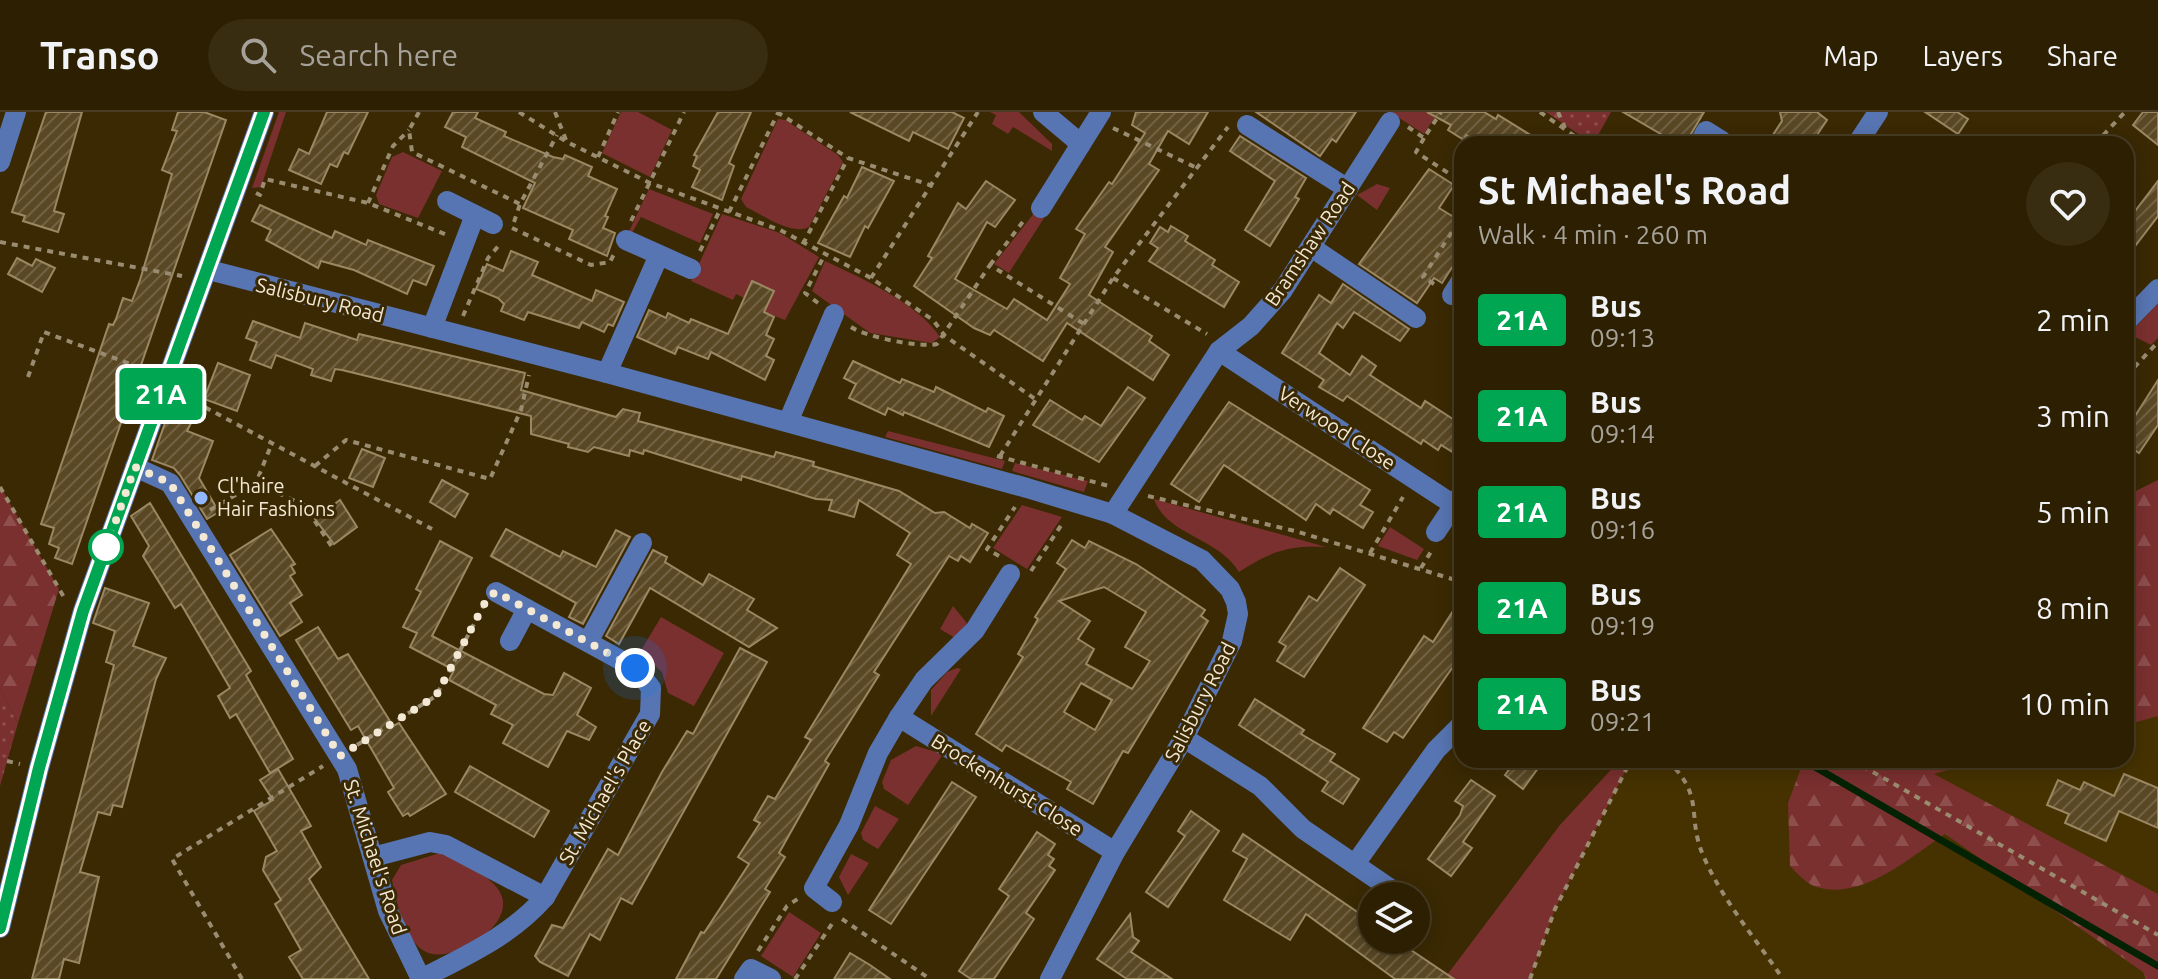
<!DOCTYPE html>
<meta charset="utf-8">
<style>
:root{--surface:#2c1f02;--page:#382c11;--text:#f1f3f6;--muted:#a6a299;--line:#483d24}
body{margin:0;font-family:Ubuntu,sans-serif;background:var(--page);color:var(--text);height:100vh;display:flex;flex-direction:column;font-size:30px;white-space:nowrap}
*{box-sizing:border-box;margin:0}
p{font-size:26px;color:var(--muted)}
.icon{flex:none;width:44px;height:44px;fill:none;stroke:currentColor;stroke-width:2;stroke-linecap:round;stroke-linejoin:round}
.map{position:relative;flex:1;overflow:hidden}
.sheet{position:absolute;left:1454px;top:24px;width:680px;height:632px;display:flex;flex-direction:column;background:var(--surface);border-radius:24px;box-shadow:0 4px 20px #0003,0 0 0 2px var(--line)}
.sheet>*{flex:none}
.badge{padding:0 16px;border-radius:6px;font-size:28px;line-height:52px}
.controls{position:absolute;left:1358px;top:770px;display:grid;gap:16px}
.controls a{display:grid;place-items:center;width:72px;height:72px;border-radius:50%;background:var(--surface);box-shadow:0 4px 20px #0003,0 0 0 2px var(--line);font-size:40px}
.you{position:absolute;width:40px;height:40px;margin:-20px;border:6px solid #fff;border-radius:50%;background:#1a73e8;box-shadow:0 0 0 12px #1a73e833}
.map>.badge{position:absolute;translate:-50% -50%;box-shadow:0 0 0 4px #fff}
.round{display:grid;place-items:center;flex:none;width:84px;height:84px;border-radius:42px;background:var(--page)}
.head{display:flex;align-items:center;justify-content:space-between;height:136px;padding:0 24px}
h1{font-size:38px;font-weight:700;line-height:60px}
ul{padding:0;list-style:none}
li{display:flex;align-items:center;gap:24px;height:96px;padding:0 24px}
li div{flex:1}
li b{display:block;font-size:30px}
li em{font-style:normal}
li .badge{min-width:88px;font-weight:700;text-align:center}
header{display:flex;align-items:center;gap:48px;box-sizing:border-box;height:112px;padding:0 40px;background:var(--surface);border-bottom:2px solid var(--line)}
header strong{font-size:38px}
nav{display:flex;gap:44px;margin-inline-start:auto;font-size:28px}
.search{width:560px;height:72px;background:var(--page);display:flex;align-items:center;gap:20px;box-sizing:border-box;padding:0 28px;border-radius:44px;color:var(--muted);font-size:30px}
.map>svg:first-child{display:block}
</style>
<header>
<strong>Transo</strong>
<div class="search"><svg class="icon" aria-label="search" viewBox="0 0 24 24"><circle cx="10" cy="10" r="6"/><path d="M15 15l6 6"/></svg>Search here</div>
<nav><a>Map</a><a>Layers</a><a>Share</a></nav>
</header>
<div class="map">
<svg width="2158" height="867" viewBox="0 0 2158 867">
<defs>
<pattern id="forest-firs" width="22" height="20" patternUnits="userSpaceOnUse" patternTransform="scale(2)"><rect width="22" height="20" fill="#7a302f"/><path d="M5 1l3.5 6h-7zM16 11l3.5 6h-7z" fill="#8d4e4c"/></pattern>
<pattern id="park-dots" width="8" height="8" patternUnits="userSpaceOnUse" patternTransform="scale(2)"><rect width="8" height="8" fill="#7a302f"/><path d="M2 2h.1M6 6h.1" fill="none" stroke="#8d4e4c" stroke-width="1.8" stroke-linecap="round"/></pattern>
<pattern id="building-hatch" width="6" height="6" patternUnits="userSpaceOnUse" patternTransform="scale(2)"><rect width="6" height="6" fill="#5a4824"/><path d="M-1 1l2-2M0 6l6-6M5 7l2-2" fill="none" stroke="#726243"/></pattern>
</defs>
<rect width="100%" height="100%" fill="#3a2903"/>
<!-- built -->
<path fill="#463201" d="M2158 368V867H1444L1560 713 1620 648H2126V384Z"/>
<!-- green -->
<g fill="#7a302f">
<path d="M279 0H286L261 75 252 76Z"/>
<path d="M621 0H638L672 18 650 65 602 41Z"/>
<path d="M990 0H1019L1052 32V39L1013 15 1008 22 992 12 996 3Z"/>
<path d="M1390 0H1438L1424 22Z"/>
<path d="M778 7 785 8 838 43 843 50 809 115C791 124 763 103 746 95L741 87Z"/>
<path d="M403 40 442 59 418 106 379 92 376 83 392 45Z"/>
<path d="M1377 72 1390 76 1377 98 1357 83Z"/>
<path d="M649 77 713 102 700 131 641 105 629 126H626Z"/>
<path d="M1035 100 1044 106 1009 161 994 152Z"/>
<path d="M722 102 780 121 819 145 785 208 764 200 774 179 753 169 744 186 736 182 733 188 691 169Z"/>
<path d="M825 149C861 166 918 191 940 225L932 231 870 221 812 179Z"/>
<path d="M2158 191V226L2151 233 2129 222Z"/>
<path d="M888 319 1005 349 1002 357 885 325Z"/>
<path d="M1015 351 1088 369 1084 380 1012 359Z"/>
<path d="M1154 387 1326 435C1291 432 1269 440 1239 460 1219 426 1166 423 1154 387Z"/>
<path d="M1022 393 1062 405 1027 457 993 436Z"/>
<path d="M1390 415 1424 437 1417 448 1378 434Z"/>
<path d="M953 494 967 511 955 526 940 517Z"/>
<path d="M661 505 724 541 694 594 668 581 662 560 640 540Z"/>
<path d="M957 556 961 557 931 604V578L947 560Z"/>
<path d="M916 634 943 642 908 693 884 677 882 670 891 648Z"/>
<path d="M1620 648H1631L1555 797 1530 867H1444L1560 713Z"/>
<path d="M875 694 899 707 878 737 863 728 861 721Z"/>
<path d="M440 741C457 748 488 762 498 777 523 811 450 853 426 840 403 828 397 791 392 768L401 753Z"/>
<path d="M851 742 869 751 848 783 839 765Z"/>
<path d="M789 800 821 821 793 865 761 844Z"/>
</g>
<!-- forest -->
<g fill="url(#forest-firs)">
<path d="M2158 368V604L2126 613V384Z"/>
<path d="M0 374 59 477 18 611 0 577Z"/>
<path d="M1804 648H1981L1934 662 2158 782V867H2146L2143 860 1945 722C1910 745 1860 791 1814 774 1806 771 1796 760 1790 754L1788 691Z"/>
</g>
<!-- park -->
<g fill="url(#park-dots)">
<path d="M1546 0H1611L1593 32Z"/>
<path d="M0 577 18 611 0 674Z"/>
</g>
<g fill="none" stroke-linecap="round" stroke-linejoin="round">
<!-- stream -->
<path stroke="#032204" stroke-width="7" d="M1803 648 2158 854"/>
</g>
<!-- building -->
<g fill="url(#building-hatch)" stroke="#9b8863" stroke-width="2" fill-rule="evenodd">
<path d="M46 0H82L54 99 64 102 58 120 23 109 25 104 12 100Z"/>
<path d="M178 0H204L226 8 72 452 55 446 59 436 49 432 54 416 41 412 109 212 113 213 116 207 123 186 132 189 140 168 172 62 162 58 177 19 172 18Z"/>
<path d="M327 0H368L348 42 344 40 337 55 330 52 321 72 289 58 299 37 309 42Z"/>
<path d="M453 0H478L475 6 506 20 504 24 553 45 563 47 565 43 592 55 588 64 617 77 605 104 608 105 603 116 615 121 607 144 569 127 573 118 523 96 535 71 462 35 466 25 445 15Z"/>
<path d="M718 0H751L729 51 734 54 722 88 692 75 700 58 693 54 697 44 694 43Z"/>
<path d="M850 0H952L964 6 948 37 913 20 909 29Z"/>
<path d="M1136 0H1208L1189 32 1168 19 1149 52 1159 58 1105 135 1113 140 1089 183 1152 224 1149 229 1169 243 1153 268 1067 211 1043 249 994 218 990 223 974 216 914 174 932 146 928 144 958 91 966 97 986 69 1015 88 995 115 987 110 955 167 1007 197 1014 187 1047 208 1070 172 1060 166 1085 122 1076 117 1109 70 1112 72 1145 21 1132 13Z"/>
<path d="M1256 0H1356L1336 30 1332 27 1320 44Z"/>
<path d="M1427 0H1484L1496 7 1498 3 1545 32H1481L1466 23 1464 28 1448 18 1451 13Z"/>
<path d="M1623 0H1704L1685 32H1678Z"/>
<path d="M1780 0H1817L1827 8 1811 32H1767L1782 9Z"/>
<path d="M1925 0H1957L1968 7 1958 22Z"/>
<path d="M2143 0H2158V33L2133 13Z"/>
<path d="M1240 24 1306 66 1295 85 1299 87 1270 134 1245 118 1275 69 1230 39Z"/>
<path d="M862 55 894 69 868 116 865 114 850 145 818 131 844 84 847 86Z"/>
<path d="M1429 57 1454 73 1439 96 1462 110V140L1442 171 1434 166 1417 191 1359 152Z"/>
<path d="M2158 69V104L2126 146V111Z"/>
<path d="M260 93 332 126 335 119 366 133 368 128 434 154 426 173 413 168 407 182 354 158 321 149 318 156 266 128 271 118 252 109Z"/>
<path d="M1171 114 1188 124 1185 129 1215 148 1212 153 1239 170 1224 195 1149 149 1158 136 1150 131 1160 115 1168 120Z"/>
<path d="M511 139 538 150 532 163 592 189 596 178 624 190 613 214 608 212 604 220 582 210 579 216 528 200 524 208 501 199 504 192 498 186 476 177 487 152 503 159Z"/>
<path d="M17 146 32 154 36 147 55 156 42 180 8 162Z"/>
<path d="M752 169 774 179 764 200 774 205 766 223 774 227 766 244 774 248 765 268 711 240 708 247 678 235 675 242 637 225 649 198 666 206 668 201 689 211 691 207 728 222Z"/>
<path d="M1343 172 1409 217 1400 229 1354 200 1343 216 1337 211 1319 241 1350 263 1362 244 1376 254 1370 263 1421 296 1425 289 1462 313V346L1441 333 1438 338 1423 328 1421 332 1347 284 1343 289 1319 275 1324 268 1282 241 1319 183 1331 191Z"/>
<path d="M253 209 300 226 305 211 357 228 359 222 525 261 521 278 616 305 623 297 640 301 638 309 774 345 776 340 814 350 813 354 899 379 935 401 944 400 970 416 972 412 988 421 970 450 961 444 958 449 949 444 874 560 879 563 825 649 829 652 779 741 785 745 765 777 770 780 716 867H676L701 820 704 821 749 752 738 745 760 711 754 708 768 684 775 687 811 628 805 625 911 452 897 443 910 421 859 388 854 405 829 398 832 388 816 387 742 364 741 368 644 338 643 342 630 338 629 344 594 335 588 340 568 335 569 332 531 322V304L342 258 335 257 331 269 311 263 313 257 276 243 271 256 250 248 257 230 246 226Z"/>
<path d="M853 249 900 271 902 267 934 280 936 275 986 300 988 296 1004 304 989 335 904 300 903 303 888 296 885 303 849 286 856 272 844 266Z"/>
<path d="M218 251 250 263 237 299 204 287Z"/>
<path d="M2158 268V313L2139 341 2126 332V298L2135 304Z"/>
<path d="M1128 275 1145 286 1099 350 1033 313 1050 288 1082 308 1085 304 1101 314Z"/>
<path d="M179 290 198 297 187 319 213 329 199 366 219 400 207 407 180 363 174 356 152 348 171 294 177 296Z"/>
<path d="M1229 290 1370 378 1360 393 1373 400 1363 416 1333 397 1330 402 1316 392 1306 408 1224 353 1199 390 1171 372Z"/>
<path d="M362 337 385 346 373 375 349 366Z"/>
<path d="M442 368 468 382 455 405 430 390Z"/>
<path d="M340 388 357 415 334 432 315 407Z"/>
<path d="M150 391 251 559 246 563 293 647 270 661 236 602 230 606 218 584 230 576 181 492 175 496 143 444 149 434 131 404Z"/>
<path d="M271 417 295 452 291 454 295 461 290 464 302 483 290 491 302 510 280 524 230 443Z"/>
<path d="M506 417 560 445 563 439 596 455 616 418 630 425 583 512 569 505 576 491 491 444Z"/>
<path d="M1072 428 1085 436 1089 429 1136 452 1205 498 1201 504 1208 509 1128 641 1123 639 1093 692 1067 677 1071 670 1006 633 1002 639 976 622 1023 545 1018 542 1038 507 1035 505 1066 457 1057 451ZM1104 475 1146 500 1125 535 1150 549 1132 577 1086 552 1094 537 1078 527 1090 509 1059 489ZM1081 571 1112 588 1095 618 1064 600Z"/>
<path d="M440 429 472 446 432 524 544 582 553 583 564 561 591 576 577 603 596 615 589 628 567 619 548 655 503 631 513 613 491 602 496 593 449 568 454 558 410 535 417 521 403 515 421 480 416 477Z"/>
<path d="M653 438 667 445 665 450 703 473 709 462 754 487 747 498 777 516 749 535 650 476 619 532 606 524Z"/>
<path d="M1340 456 1365 473 1304 565 1277 549 1286 534 1279 530 1309 484 1317 489Z"/>
<path d="M105 476 149 491 133 534 166 546 156 567 122 695 113 693 110 703 98 700 85 743 80 760 99 765 79 851 64 847 59 867H32L114 553 106 550 115 519 93 511Z"/>
<path d="M1462 485V542L1403 626 1394 620 1387 630 1363 616 1424 524 1433 530Z"/>
<path d="M318 515 338 547 348 542 393 614 399 611 446 682 410 704 408 701 403 704 388 680 394 676 390 669 358 614 351 618 296 528Z"/>
<path d="M740 536 767 550 632 792 621 786 600 828 590 822 568 864 540 850 535 844 552 813 563 816 608 737 618 743 662 660 687 619 693 622Z"/>
<path d="M1255 587 1304 618 1301 622 1335 642 1330 649 1359 667 1343 692 1322 679 1328 670 1239 613Z"/>
<path d="M1516 648H1544L1523 677 1505 663Z"/>
<path d="M470 654 549 699 534 725 455 680Z"/>
<path d="M278 657 311 714 301 719 321 755 309 767 369 867H303L289 845 301 838 275 792 281 788 263 758 266 745 277 739 254 699 273 688 260 668Z"/>
<path d="M2124 662 2158 676V716L2119 699 2106 729 2065 711 2069 702 2047 693 2058 668 2080 678 2084 670 2114 684Z"/>
<path d="M1471 668 1495 684 1463 730 1472 736 1451 764 1428 747 1460 703 1463 694 1455 689Z"/>
<path d="M952 670 976 685 891 812 869 798Z"/>
<path d="M1191 699 1219 719 1168 795 1146 780 1185 724 1178 719Z"/>
<path d="M1037 720 1055 732 1048 743 1054 747 1049 754 1055 758 1026 801 1034 807 994 867H971L959 859 1009 784 999 777Z"/>
<path d="M1243 722 1372 810V828H1396L1454 867H1395L1306 802 1290 828 1224 788 1247 747 1233 739Z"/>
<path d="M1130 802 1133 825 1139 829 1131 840 1172 867H1127L1097 847Z"/>
<path d="M850 841 870 853 890 867H834Z"/>
</g>
<g fill="none" stroke-linecap="round" stroke-linejoin="round">
<!-- path -->
<g stroke="#9a8c70" stroke-width="4" stroke-dasharray="6 6" stroke-linecap="butt">
<path d="M419 0 409 18 412 40 520 92"/>
<path d="M519 0 567 30 650 71 780 118 871 166 933 208 945 224 1035 287"/>
<path d="M555 0 566 28"/>
<path d="M777 0 848 46 933 74"/>
<path d="M1540 0 1586 32"/>
<path d="M1558 0 1565 16"/>
<path d="M1408 15 1424 26 1441 0"/>
<path d="M1113 16 1197 56"/>
<path d="M1424 26 1416 40 1462 70"/>
<path d="M2095 32 2125 0"/>
<path d="M598 45 618 0"/>
<path d="M256 81 260 83 265 67 368 91 447 123"/>
<path d="M368 91 393 34 409 18"/>
<path d="M729 100 778 1"/>
<path d="M631 109 684 0"/>
<path d="M514 110 520 92 557 23"/>
<path d="M512 116 591 153 610 150 614 142"/>
<path d="M0 130 182 164"/>
<path d="M803 132 848 46"/>
<path d="M700 139 720 98"/>
<path d="M990 153 1025 107"/>
<path d="M871 166 978 0"/>
<path d="M1113 166 1207 222"/>
<path d="M1434 172 1423 165 1462 104"/>
<path d="M818 191 805 181 824 144"/>
<path d="M463 204 488 146 501 131"/>
<path d="M851 215C866 225 920 236 937 232L990 153 1084 212"/>
<path d="M2126 264 2158 230"/>
<path d="M28 265 44 220 149 259"/>
<path d="M184 284 432 417"/>
<path d="M997 344 1109 374"/>
<path d="M1000 344 1113 166 1228 15"/>
<path d="M315 354 346 328 490 367 521 298 529 263"/>
<path d="M256 371 304 393 332 435"/>
<path d="M0 375 65 487"/>
<path d="M1148 384 1295 419 1462 470"/>
<path d="M210 398 256 371 272 331"/>
<path d="M1370 441 1403 385"/>
<path d="M999 444 987 437 1015 395"/>
<path d="M1421 456 1432 438"/>
<path d="M1031 459 1064 409"/>
<path d="M357 633 436 584 484 493"/>
<path d="M1667 648C1706 685 1686 703 1703 743 1722 788 1756 827 1783 867"/>
<path d="M1852 648 2158 823"/>
<path d="M7 649 20 652"/>
<path d="M842 807 930 867"/>
<path d="M758 839 787 794 799 786"/>
<path d="M242 867 172 747 323 654"/>
<path d="M795 867 834 809"/>
<path d="M1530 867 1555 797 1631 648"/>
</g>
<!-- minor -->
<g stroke="#5775b2" stroke-width="20">
<path d="M1043 0 1081 32"/>
<path d="M1247 13 1348 77"/>
<path d="M1699 32 1706 19 1722 29"/>
<path d="M1857 32 1878 0"/>
<path d="M0 50 16 0"/>
<path d="M447 89 493 112"/>
<path d="M1041 96 1101 0"/>
<path d="M626 128 691 157"/>
<path d="M1311 135 1416 206"/>
<path d="M209 158 607 261 1027 376 1113 402 1202 448 1230 477 1236 490 1238 502 1232 529 1184 626 1115 740 1050 867"/>
<path d="M1452 183 1462 167"/>
<path d="M2126 210 2158 177"/>
<path d="M432 216 475 103"/>
<path d="M1219 239 1454 393"/>
<path d="M607 261 659 143"/>
<path d="M788 310 834 202"/>
<path d="M135 355 170 371 347 657 388 799 421 867C467 843 511 824 545 785L650 602 651 576 635 556 496 480"/>
<path d="M1113 402 1219 239 1251 214 1283 178 1390 10"/>
<path d="M1436 420 1462 381"/>
<path d="M510 529 527 497"/>
<path d="M588 530 642 431"/>
<path d="M899 605 1115 740"/>
<path d="M1184 626 1260 674 1303 717 1401 784"/>
<path d="M373 745 430 730 446 733 545 785"/>
<path d="M1355 752 1436 638 1462 612"/>
<path d="M832 790 814 776 849 713 878 641 899 605 924 568 975 518 1010 462"/>
<path d="M0 816 39 656 83 499 264 0"/>
<path d="M744 867 751 857 771 867"/>
</g>
</g>
<g fill="none" stroke-linecap="round" stroke-linejoin="round">
<!-- line casing -->
<g stroke="#fff" stroke-width="18">
<path id="line" d="M0 816 39 656 83 499 264 0"/>
</g>
<!-- line -->
<use href="#line" stroke="#00a651" stroke-width="12"/>
<!-- walk -->
<path stroke="#f2e8d4" stroke-width="8" stroke-dasharray="0 14.4" d="M106 435 104 442 135 355 170 371 340 644 436 584 488 485 496 480 635 556"/>
</g>
<!-- markers -->
<circle fill="#93b7fd" stroke="#3a2903" stroke-width="3" cx="201" cy="386" r="8"/>
<circle fill="#fff" stroke="#00a651" stroke-width="4" cx="106" cy="435" r="16"/>
<g text-anchor="middle" stroke-width="6" stroke-linejoin="round" paint-order="stroke">
<!-- street labels -->
<g font-size="20" fill="#f2e8d4" stroke="#3a2903">
<text transform="translate(1310 132) rotate(-56)" y="7">Bramshaw Road</text>
<text transform="translate(320 188) rotate(14)" y="7">Salisbury Road</text>
<text transform="translate(1337 316) rotate(33)" y="7">Verwood Close</text>
<text transform="translate(1200 590) rotate(-63)" y="7">Salisbury Road</text>
<text transform="translate(1007 673) rotate(32)" y="7">Brockenhurst Close</text>
<text transform="translate(605 680) rotate(-60)" y="7">St. Michael's Place</text>
<text transform="translate(375 745) rotate(72)" y="7">St. Michael's Road</text>
</g>
<!-- poi labels -->
<g font-size="20" fill="#f2e8d4" stroke="#3a2903" text-anchor="start">
<text x="217" y="381">Cl'haire<tspan x="217" dy="23">Hair Fashions</tspan></text>
</g>
</g>
</svg>
<div class="controls">
<a><svg class="icon" aria-label="layers" viewBox="0 0 24 24"><path d="M12 4l9 5-9 5-9-5zM3 14l9 5 9-5"/></svg></a>
</div>
<div class="you" style="left:635px;top:556px"></div>
<b class="badge" style="left:161px;top:282px;background:#00a651;color:#fff">21A</b>
<section class="sheet">
<div class="head"><div><h1>St Michael's Road</h1><p>Walk · 4 min · 260 m</p></div><a class="round"><svg class="icon" aria-label="heart" viewBox="0 0 24 24"><path d="M12 20l-8-8c-3-5 5-10 8-4 3-6 11-1 8 4z"/></svg></a></div>
<ul>
<li><span class="badge" style="background:#00a651;color:#fff">21A</span><div><b>Bus</b><p>09:13</p></div><em>2 min</em></li>
<li><span class="badge" style="background:#00a651;color:#fff">21A</span><div><b>Bus</b><p>09:14</p></div><em>3 min</em></li>
<li><span class="badge" style="background:#00a651;color:#fff">21A</span><div><b>Bus</b><p>09:16</p></div><em>5 min</em></li>
<li><span class="badge" style="background:#00a651;color:#fff">21A</span><div><b>Bus</b><p>09:19</p></div><em>8 min</em></li>
<li><span class="badge" style="background:#00a651;color:#fff">21A</span><div><b>Bus</b><p>09:21</p></div><em>10 min</em></li>
</ul>
</section>
</div>
